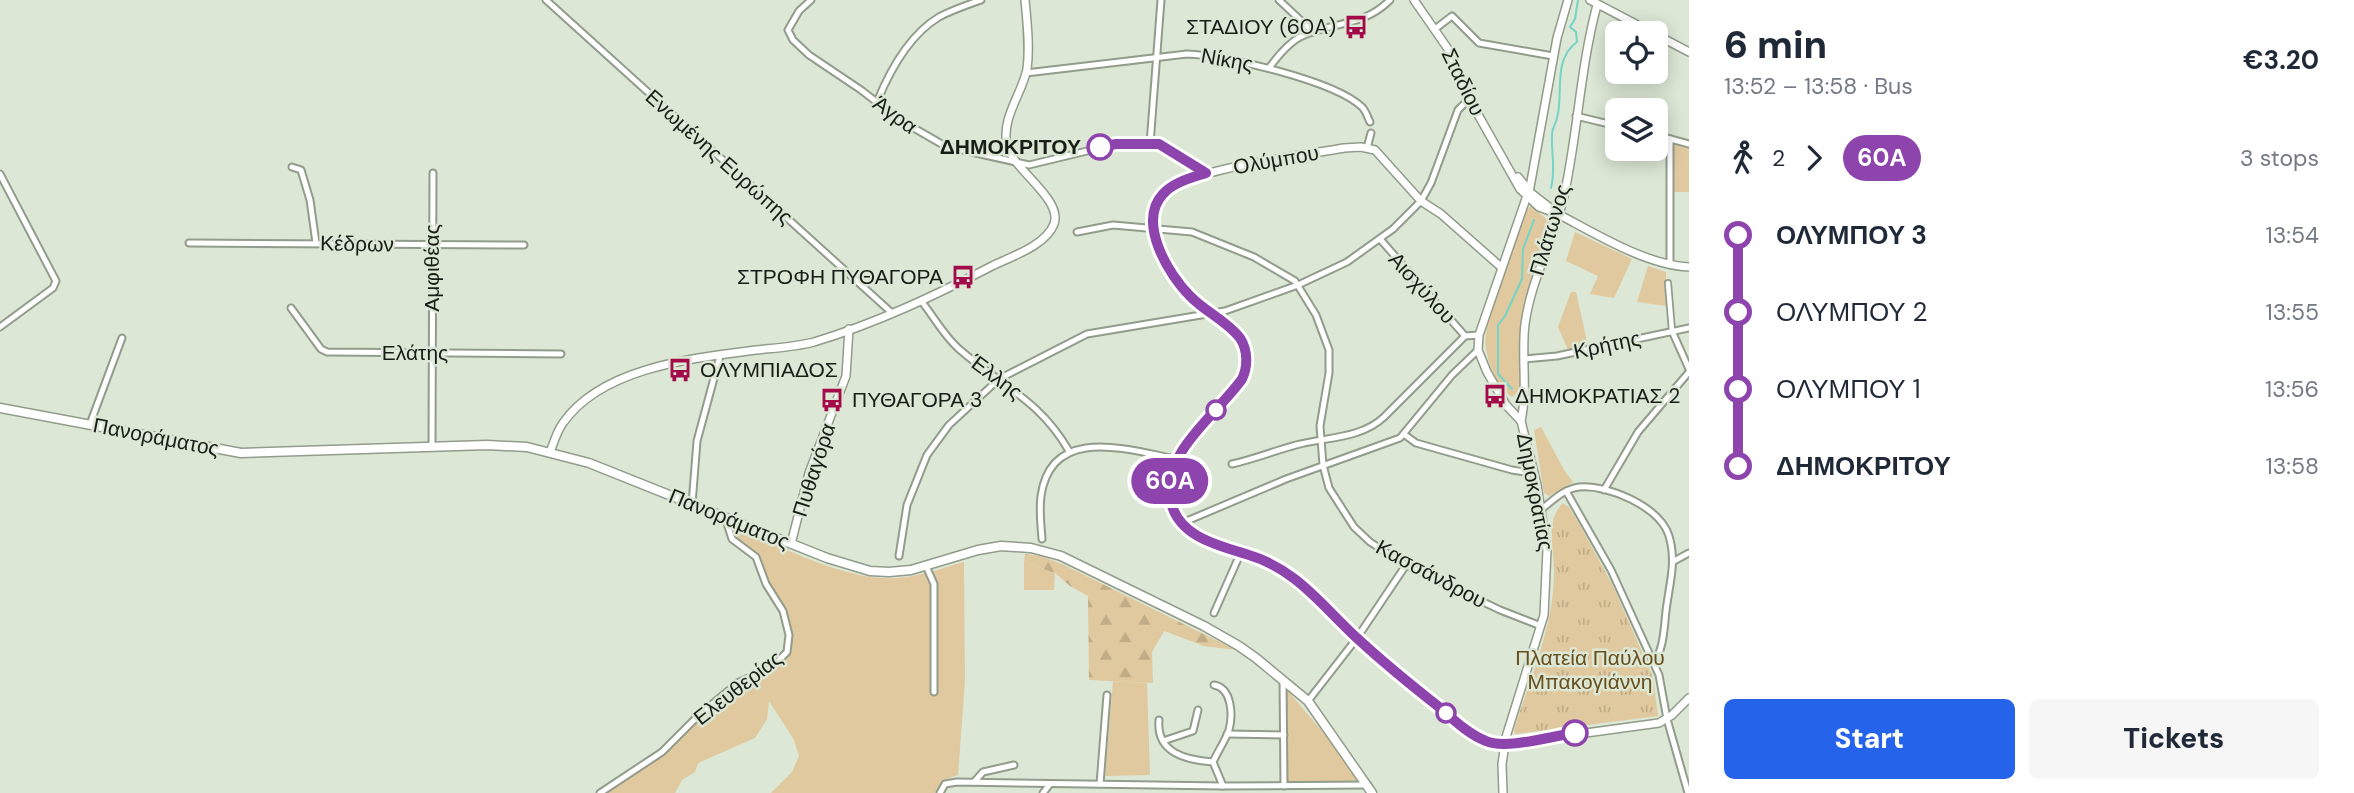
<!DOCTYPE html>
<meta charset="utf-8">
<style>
:root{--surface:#fff;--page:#f6f6f7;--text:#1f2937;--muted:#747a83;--accent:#2563eb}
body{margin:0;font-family:"DM Sans",sans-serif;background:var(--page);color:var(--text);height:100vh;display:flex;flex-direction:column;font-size:26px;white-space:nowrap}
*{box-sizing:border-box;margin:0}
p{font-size:23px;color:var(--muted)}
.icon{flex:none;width:38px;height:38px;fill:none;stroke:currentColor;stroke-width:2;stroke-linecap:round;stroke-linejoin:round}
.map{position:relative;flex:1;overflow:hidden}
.side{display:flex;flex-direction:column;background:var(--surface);width:665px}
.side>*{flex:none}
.badge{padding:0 14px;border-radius:23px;font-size:24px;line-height:46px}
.controls{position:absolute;left:1605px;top:21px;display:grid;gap:14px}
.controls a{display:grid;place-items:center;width:63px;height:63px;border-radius:10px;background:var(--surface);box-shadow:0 4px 18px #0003;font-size:35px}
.map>.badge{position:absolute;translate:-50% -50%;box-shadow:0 0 0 4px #fff}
.legs{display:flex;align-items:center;gap:10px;height:77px;padding:0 35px;font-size:23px}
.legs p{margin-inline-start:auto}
.overview{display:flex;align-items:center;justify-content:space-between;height:119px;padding:0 35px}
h1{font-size:38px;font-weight:800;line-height:52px}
.action{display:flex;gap:14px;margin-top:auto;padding:14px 35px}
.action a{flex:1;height:80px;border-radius:10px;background:var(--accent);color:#fff;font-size:28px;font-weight:800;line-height:80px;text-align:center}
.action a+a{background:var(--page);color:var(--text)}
ul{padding:0 35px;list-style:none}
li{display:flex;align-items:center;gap:24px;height:77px;font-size:26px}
li i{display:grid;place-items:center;width:10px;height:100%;margin:0 9px;background:currentColor}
li i::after{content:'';width:18px;height:18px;margin:-9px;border:5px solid;border-radius:50%;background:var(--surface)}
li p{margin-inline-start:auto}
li:first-child i{background:linear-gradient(#0000 50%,currentColor 0)}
li:last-child i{background:linear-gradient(currentColor 50%,#0000 0)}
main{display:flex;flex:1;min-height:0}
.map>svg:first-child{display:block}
</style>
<main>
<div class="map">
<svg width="1689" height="793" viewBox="0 0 1689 793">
<defs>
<pattern id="forest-firs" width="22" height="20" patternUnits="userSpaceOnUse" patternTransform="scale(1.75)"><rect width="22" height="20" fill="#e0c99e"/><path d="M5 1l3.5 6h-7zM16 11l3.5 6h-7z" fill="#c0ac87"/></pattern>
<pattern id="park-tufts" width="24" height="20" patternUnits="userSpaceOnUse" patternTransform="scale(1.75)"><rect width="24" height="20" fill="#e0c99e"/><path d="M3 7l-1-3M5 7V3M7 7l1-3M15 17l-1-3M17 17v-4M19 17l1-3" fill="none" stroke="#c0ac87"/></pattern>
</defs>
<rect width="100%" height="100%" fill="#dce7d5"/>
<!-- grass -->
<g fill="#e0c99e">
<path d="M1673 144 1689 148V192H1674Z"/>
<path d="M1531 206 1550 222 1539 254 1536 255 1523 317 1525 322 1520 358 1521 390 1512 397C1495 385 1483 354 1486 334 1488 316 1495 298 1501 281 1509 257 1517 232 1527 209Z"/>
<path d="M1575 232 1632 259 1614 298 1590 294 1598 276 1566 261Z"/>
<path d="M1648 266 1666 272V306L1637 302Z"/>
<path d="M1571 292H1576L1588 346 1568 350 1558 327Z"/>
<path d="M1541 427 1564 470 1573 482 1549 496 1544 493 1534 430Z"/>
<path d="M732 526C781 546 844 581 896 578 919 577 942 568 964 562L965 681 958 775 944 780 935 793H771L792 772 799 756 794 740 769 701 767 719 755 738 698 763 695 772 682 780 675 793H602L660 755 725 697 738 686 771 671 786 654 787 619 781 603 766 585 757 556 737 540Z"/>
<path d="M1024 562 1055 573 1054 590H1024Z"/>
<path d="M1113 681 1147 683 1150 775 1105 776Z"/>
<path d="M1287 690 1327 737 1359 782H1287Z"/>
</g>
<!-- forest -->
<path fill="url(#forest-firs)" d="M1025 554 1041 556 1064 565 1236 650 1204 646 1164 631 1152 652 1153 683 1089 680 1088 596 1070 586 1055 573 1024 562Z"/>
<!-- park -->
<path fill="url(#park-tufts)" d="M1563 503 1569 507 1577 520 1613 586 1653 677 1658 716 1516 734 1514 732 1515 726C1531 677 1553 627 1554 575 1555 551 1544 521 1563 503Z"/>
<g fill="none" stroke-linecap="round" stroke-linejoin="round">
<!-- stream -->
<g stroke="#73d4c7" stroke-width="2">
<path d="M1551 188C1556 169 1551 153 1552 134 1552 128 1556 124 1557 118 1564 93 1552 60 1577 42L1576 32 1570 27 1575 19 1578 0"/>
<path d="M1512 389 1498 374V325L1505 316 1522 279 1523 249 1534 220"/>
</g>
<!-- pedestrian casing -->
<g stroke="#919c8b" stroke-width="8">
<path id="pedestrian" d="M1668 283 1672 331"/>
</g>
<!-- minor casing -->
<g stroke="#919c8b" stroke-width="9">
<g id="minor">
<path d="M546 0 892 313"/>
<path d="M811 0 799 11 788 30 793 40 809 55 861 90 900 120 945 146 1029 165 1116 144H1159L1206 173"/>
<path d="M1279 0 1313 32"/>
<path d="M1435 29 1452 16 1479 43 1553 56"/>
<path d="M1269 68C1277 57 1287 44 1300 37 1332 21 1362 28 1390 0"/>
<path d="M1026 73 1187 54C1225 55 1335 81 1362 107 1366 111 1367 116 1370 122"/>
<path d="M877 102C890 70 909 35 939 17 952 10 967 5 981 0"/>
<path d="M1576 116 1617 126"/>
<path d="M1656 135 1689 144"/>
<path d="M1150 144 1161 0"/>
<path d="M1367 148 1371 133"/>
<path d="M292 167 301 170 310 200 316 243"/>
<path d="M0 174 56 281 53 288 0 327"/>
<path d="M1077 232 1113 225 1192 232 1254 257 1295 281 1316 315 1329 350V373L1320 426 1323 465 1329 488 1354 527 1370 542 1406 565 1500 610 1541 626"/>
<path d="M1380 239 1465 336"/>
<path d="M189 243 524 245"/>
<path d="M1670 265V139"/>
<path d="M922 302C934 317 944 336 959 349 1001 386 1039 399 1069 451"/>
<path d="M291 308 321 349 327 352 561 354"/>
<path d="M1672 331 1689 369"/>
<path d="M1524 359 1557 356 1689 328"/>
<path d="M90 424 122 338"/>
<path d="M1405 435 1416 443 1512 470 1525 472 1532 469"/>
<path d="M432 447 433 173"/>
<path d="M1232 464C1254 459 1274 451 1296 445 1325 437 1361 439 1384 417L1465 336 1479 335"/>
<path d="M1604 490 1638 432 1689 372"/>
<path d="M1566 491 1611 570 1659 675 1667 719 1688 793"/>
<path d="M692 504 697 441 720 356"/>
<path d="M1542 509C1553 500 1564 489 1579 487 1608 484 1660 507 1669 536 1677 562 1669 585 1666 611 1664 628 1664 648 1654 663"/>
<path d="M1182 523 1286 479 1400 438 1452 375 1478 350"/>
<path d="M1042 539C1041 525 1039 510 1041 496 1051 424 1129 450 1176 459"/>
<path d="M899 556 907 505 927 455 949 425 999 379 1087 334 1225 311 1298 285 1347 262 1393 229 1421 201 1431 183 1458 110 1470 98"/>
<path d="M1674 561 1689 553"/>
<path d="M926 566 934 584V692"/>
<path d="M1214 613 1241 552"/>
<path d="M1283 680 1284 786"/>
<path d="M1308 701 1357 638 1406 565"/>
<path d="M1159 720C1156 753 1186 760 1213 762L1223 786"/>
<path d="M1227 734 1284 735"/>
<path d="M1163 741 1193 731 1198 710"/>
<path d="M1213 762C1218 751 1225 741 1229 730 1233 715 1232 688 1214 685"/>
<path d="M974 782 983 772 1014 765"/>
<path d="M1100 784 1107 695"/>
<path d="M600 793 662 752 699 715 739 682 771 668 787 652 789 635 783 611 766 584 756 557 732 539 725 517"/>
<path d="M940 793 945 784 957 782 1223 786 1368 785"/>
<path d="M1043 793 1050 784"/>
</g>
</g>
<!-- tertiary casing -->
<g stroke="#919c8b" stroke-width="10">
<g id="tertiary">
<path d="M1414 0 1448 49 1476 111 1520 189 1539 207 1558 214C1596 234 1646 265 1689 267"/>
<path d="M1590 0 1689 52"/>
<path d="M1518 177 1531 193 1558 214"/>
<path d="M1501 267 1441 214 1421 201 1375 150 1361 147 1344 148C1308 155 1180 169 1161 196 1142 222 1160 257 1177 279 1194 303 1220 316 1239 337 1247 351 1250 368 1241 382 1221 406 1194 429 1178 456 1160 487 1171 523 1202 539 1229 554 1261 555 1288 572 1332 605 1456 746 1505 744L1659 723 1672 715 1689 698"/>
<path d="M1521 421C1528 389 1521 356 1525 324 1531 279 1554 240 1564 196 1578 132 1580 69 1597 5"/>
<path d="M550 452C554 442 557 431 563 423 602 367 694 358 756 350 775 348 795 347 814 342 877 323 936 295 994 265 1013 256 1046 245 1054 224 1063 199 1013 170 1007 145 1001 118 1022 94 1027 69 1030 47 1027 22 1025 0"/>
<path d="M791 544 809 473 846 376 849 329"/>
<path d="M1503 793 1502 764 1506 737 1544 615 1547 550 1537 485 1521 421 1506 405 1487 372 1478 350 1479 335 1530 187 1557 38 1568 0"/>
</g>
</g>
<!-- secondary casing -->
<g stroke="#919c8b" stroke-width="11">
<path id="secondary" d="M0 408 241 453 487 445 527 447 589 463 827 558 870 571 889 572 911 570 978 550 1001 546 1031 548 1061 556 1204 626 1239 646 1256 658 1308 701 1372 793"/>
</g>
<!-- pedestrian -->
<use href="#pedestrian" stroke="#fff" stroke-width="4.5"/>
<!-- minor -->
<use href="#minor" stroke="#fff" stroke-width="5"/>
<!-- tertiary -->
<use href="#tertiary" stroke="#fff" stroke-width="7"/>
<!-- secondary -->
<use href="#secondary" stroke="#fff" stroke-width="8"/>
</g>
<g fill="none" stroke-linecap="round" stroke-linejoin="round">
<!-- line-1 casing -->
<g stroke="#fff" stroke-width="16">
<path id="line-1" d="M1100 147 1116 144H1159L1206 173C1191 178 1174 182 1163 194 1137 222 1168 274 1190 296 1204 311 1227 321 1240 338 1248 350 1248 367 1242 379 1218 413 1163 452 1170 497 1175 535 1215 545 1246 554 1297 569 1320 604 1358 639 1384 663 1411 685 1439 707 1453 719 1468 734 1486 741 1505 750 1552 736 1575 733"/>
</g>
<!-- line-1 -->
<use href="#line-1" stroke="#8e44ad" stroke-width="10"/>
</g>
<!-- icons -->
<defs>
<g id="bus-bare" transform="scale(1.89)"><path d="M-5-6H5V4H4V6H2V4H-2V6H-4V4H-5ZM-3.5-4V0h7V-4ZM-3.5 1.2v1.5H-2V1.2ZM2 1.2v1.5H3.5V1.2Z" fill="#a20a49" stroke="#dce7d5" stroke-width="2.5" paint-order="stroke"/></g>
</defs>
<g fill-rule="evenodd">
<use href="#bus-bare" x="1356" y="27"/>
<use href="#bus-bare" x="963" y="277"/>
<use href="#bus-bare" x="680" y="370"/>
<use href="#bus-bare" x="1495" y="396"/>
<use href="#bus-bare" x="832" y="400"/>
</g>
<!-- markers -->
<g fill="#fff" stroke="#8e44ad" stroke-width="3.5">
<circle cx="1100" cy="147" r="12"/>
<circle cx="1216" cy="410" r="9"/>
<circle cx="1446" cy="713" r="9"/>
<circle cx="1575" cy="733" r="12"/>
</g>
<g text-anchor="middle" stroke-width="5" stroke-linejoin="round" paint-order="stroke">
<!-- poi labels -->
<g font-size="21" fill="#191d17" stroke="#dce7d5" text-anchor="start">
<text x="1336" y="34" text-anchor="end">ΣΤΑΔΙΟΥ (60A)</text>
<text x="943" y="284" text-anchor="end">ΣΤΡΟΦΗ ΠΥΘΑΓΟΡΑ</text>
<text x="700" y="377">ΟΛΥΜΠΙΑΔΟΣ</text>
<text x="1515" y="403">ΔΗΜΟΚΡΑΤΙΑΣ 2</text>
<text x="852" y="407">ΠΥΘΑΓΟΡΑ 3</text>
</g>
<!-- street labels -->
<g font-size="21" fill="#191d17" stroke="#dce7d5">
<text transform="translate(1227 60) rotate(10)" y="7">Νίκης</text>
<text transform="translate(1463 82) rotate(64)" y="7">Σταδίου</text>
<text transform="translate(895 115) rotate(36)" y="7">Άγρα</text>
<text transform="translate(719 157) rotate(42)" y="7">Ενωμένης Ευρώπης</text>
<text transform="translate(1276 160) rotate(-10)" y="7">Ολύμπου</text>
<text transform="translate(1550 230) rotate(-73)" y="7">Πλάτωνος</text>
<text transform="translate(357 244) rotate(1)" y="7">Κέδρων</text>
<text transform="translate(432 268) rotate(-90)" y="7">Αμφιθέας</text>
<text transform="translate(1422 288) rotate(48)" y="7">Αισχύλου</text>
<text transform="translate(1607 345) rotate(-12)" y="7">Κρήτης</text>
<text x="415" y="360">Ελάτης</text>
<text transform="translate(996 377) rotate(37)" y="7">Έλλης</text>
<text transform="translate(156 437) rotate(11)" y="7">Πανοράματος</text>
<text transform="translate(814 470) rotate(-72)" y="7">Πυθαγόρα</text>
<text transform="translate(1535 492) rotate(79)" y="7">Δημοκρατίας</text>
<text transform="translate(729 519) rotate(22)" y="7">Πανοράματος</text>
<text transform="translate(1431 574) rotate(28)" y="7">Κασσάνδρου</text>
<text transform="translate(738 688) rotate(-38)" y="7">Ελευθερίας</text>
</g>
<!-- stop labels -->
<g font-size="21" font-weight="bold" fill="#191d17" stroke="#dce7d5" text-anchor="end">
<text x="1081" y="154">ΔΗΜΟΚΡΙΤΟΥ</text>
</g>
<!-- park labels -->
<g font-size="21" fill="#684f1c" stroke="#dce7d5">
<text x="1590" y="665">Πλατεία Παύλου<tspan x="1590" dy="24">Μπακογιάννη</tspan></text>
</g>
</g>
</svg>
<div class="controls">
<a><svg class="icon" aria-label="locate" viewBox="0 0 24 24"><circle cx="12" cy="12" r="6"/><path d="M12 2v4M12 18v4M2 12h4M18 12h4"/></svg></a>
<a><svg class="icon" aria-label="layers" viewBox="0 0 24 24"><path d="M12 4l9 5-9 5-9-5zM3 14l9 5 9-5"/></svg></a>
</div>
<b class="badge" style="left:1170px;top:481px;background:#8e44ad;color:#fff">60Α</b>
</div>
<section class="side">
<div class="overview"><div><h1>6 min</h1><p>13:52 – 13:58 · Bus</p></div><b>€3.20</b></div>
<div class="legs"><svg class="icon" aria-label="walk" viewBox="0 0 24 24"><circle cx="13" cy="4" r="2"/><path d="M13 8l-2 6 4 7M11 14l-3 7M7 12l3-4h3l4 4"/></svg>2<svg class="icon" aria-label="forward" viewBox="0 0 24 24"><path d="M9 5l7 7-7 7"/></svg><b class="badge" style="background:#8e44ad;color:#fff">60Α</b><p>3 stops</p></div>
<ul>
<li><i style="color:#8e44ad"></i><b>ΟΛΥΜΠΟΥ 3</b><p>13:54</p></li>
<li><i style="color:#8e44ad"></i><span>ΟΛΥΜΠΟΥ 2</span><p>13:55</p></li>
<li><i style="color:#8e44ad"></i><span>ΟΛΥΜΠΟΥ 1</span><p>13:56</p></li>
<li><i style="color:#8e44ad"></i><b>ΔΗΜΟΚΡΙΤΟΥ</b><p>13:58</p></li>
</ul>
<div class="action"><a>Start</a><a>Tickets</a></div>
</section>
</main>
